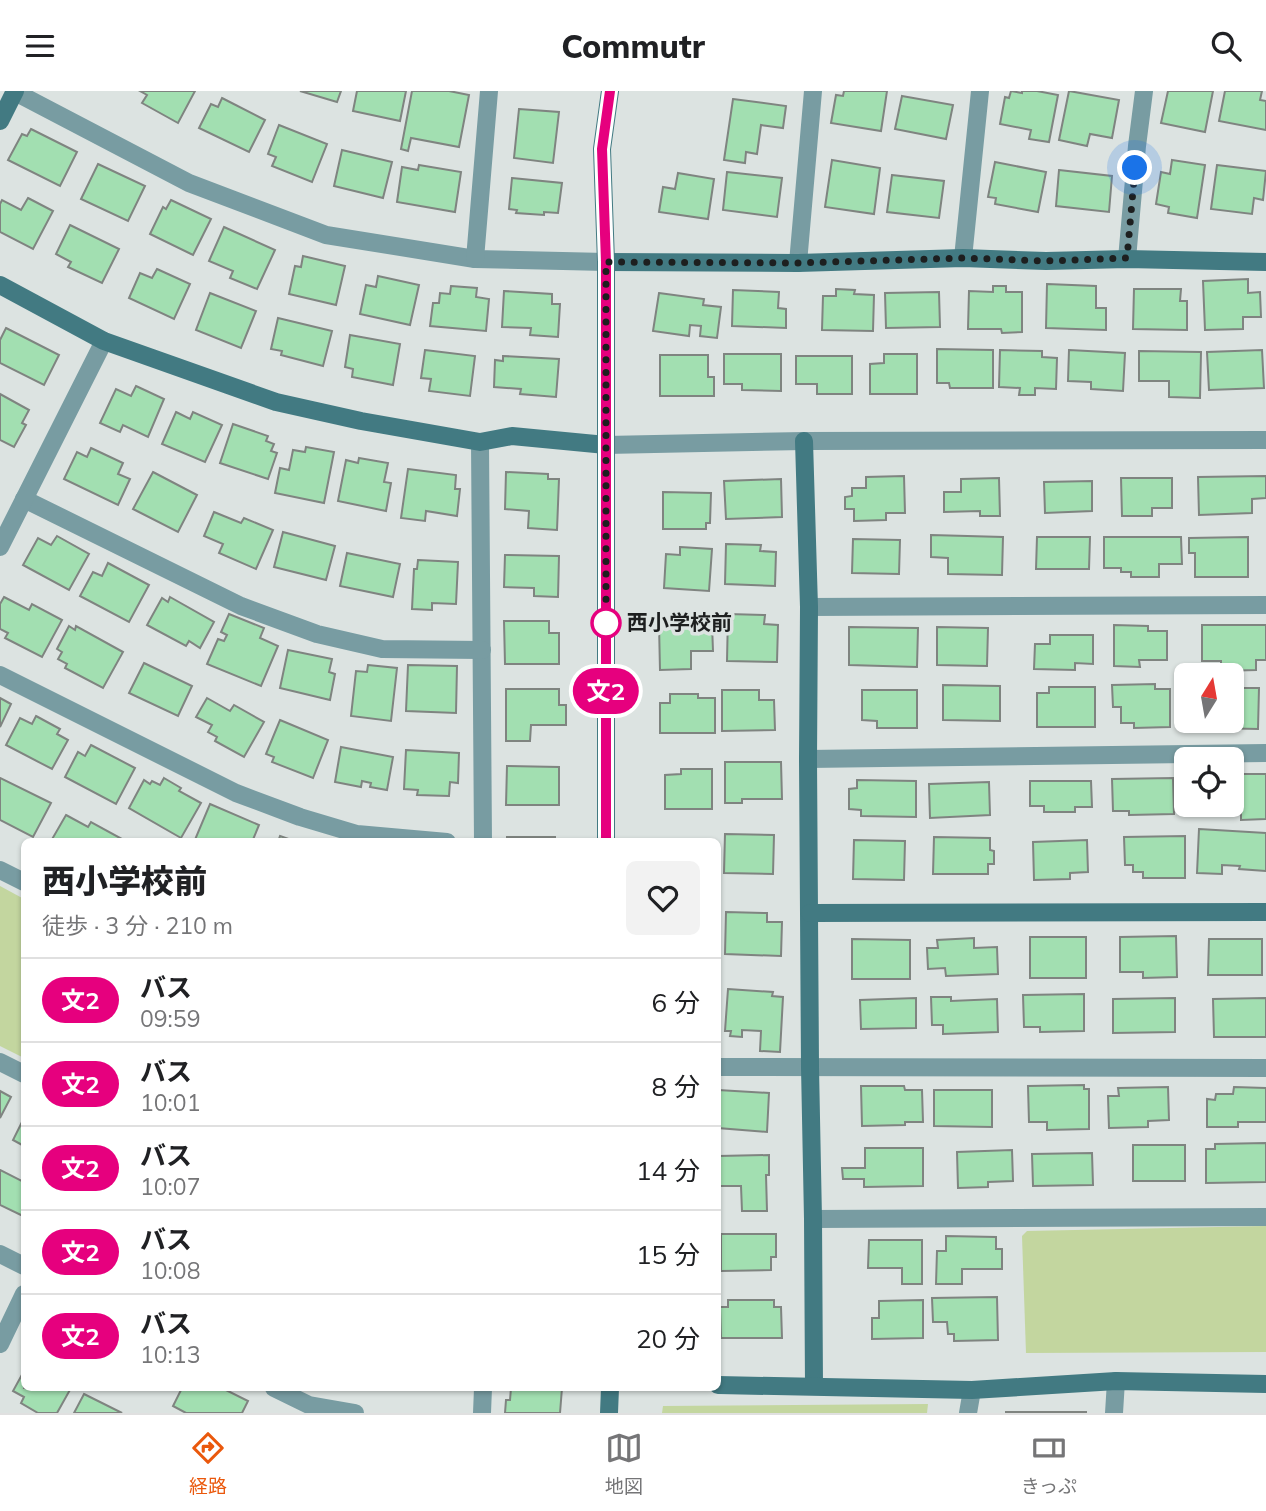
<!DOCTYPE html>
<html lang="ja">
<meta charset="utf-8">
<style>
:root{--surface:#fff;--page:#f2f2f2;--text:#202124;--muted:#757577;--line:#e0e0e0;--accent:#ea580c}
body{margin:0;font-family:Mulish,"Noto Sans JP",sans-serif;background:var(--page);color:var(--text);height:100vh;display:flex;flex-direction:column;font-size:26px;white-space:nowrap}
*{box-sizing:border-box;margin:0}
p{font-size:23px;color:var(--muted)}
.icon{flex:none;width:38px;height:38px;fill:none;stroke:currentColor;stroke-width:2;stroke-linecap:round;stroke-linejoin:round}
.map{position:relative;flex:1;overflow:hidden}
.drawer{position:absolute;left:21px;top:747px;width:700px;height:553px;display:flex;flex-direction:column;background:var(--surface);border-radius:10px;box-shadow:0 2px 5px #0004}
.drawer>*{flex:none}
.badge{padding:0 14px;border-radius:23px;font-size:24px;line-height:46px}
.needle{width:46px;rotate:11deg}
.tools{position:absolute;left:1174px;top:572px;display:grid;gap:14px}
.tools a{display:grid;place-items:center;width:70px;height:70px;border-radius:10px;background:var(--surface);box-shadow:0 2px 5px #0004;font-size:35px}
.you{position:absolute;width:35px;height:35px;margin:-18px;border:5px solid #fff;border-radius:50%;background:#1a73e8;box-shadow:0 0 0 10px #1a73e833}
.map>.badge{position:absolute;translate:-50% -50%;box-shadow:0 0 0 4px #fff}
.round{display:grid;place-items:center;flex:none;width:74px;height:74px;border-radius:10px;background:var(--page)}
.overview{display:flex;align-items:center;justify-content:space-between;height:119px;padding:0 21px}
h1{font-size:33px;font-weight:800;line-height:52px}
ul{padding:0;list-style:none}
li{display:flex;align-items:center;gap:21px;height:84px;padding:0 21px;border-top:2px solid var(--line)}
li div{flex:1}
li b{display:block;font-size:26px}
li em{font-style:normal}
li .badge{min-width:77px;font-weight:700;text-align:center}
header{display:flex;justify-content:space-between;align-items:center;height:91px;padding:0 21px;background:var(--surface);font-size:32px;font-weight:800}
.tabs{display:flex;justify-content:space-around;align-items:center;height:98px;border-top:2px solid var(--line);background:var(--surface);font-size:19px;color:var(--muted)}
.tabs a{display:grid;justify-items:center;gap:4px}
.tabs .active{color:var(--accent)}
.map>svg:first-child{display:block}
</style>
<header><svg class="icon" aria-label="menu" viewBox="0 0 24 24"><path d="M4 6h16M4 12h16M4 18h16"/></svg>Commutr<svg class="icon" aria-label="search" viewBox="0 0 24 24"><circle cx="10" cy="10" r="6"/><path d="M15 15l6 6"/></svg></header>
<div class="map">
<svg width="1266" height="1322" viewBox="0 0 1266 1322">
<rect width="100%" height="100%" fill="#dce3e1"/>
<!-- green -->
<g fill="#c3d69f">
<path d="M0 795 24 808V967L0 955Z"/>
<path d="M1266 1135V1261L1026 1262 1022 1145 1027 1140Z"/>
<path d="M928 1313 927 1322H662L663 1315Z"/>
</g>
<!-- building -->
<g fill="#a2dfb1" stroke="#7f8480" stroke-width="2">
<path d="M140 0H195L178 32 142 12 147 4Z"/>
<path d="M300 0H341L337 11Z"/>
<path d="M357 0H406L400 30 353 20Z"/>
<path d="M412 0H449L469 4 459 56 411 47 408 60 401 58Z"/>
<path d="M844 0H887L881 40 831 32 836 4 843 5Z"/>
<path d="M1011 0 1022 2V0H1037L1058 4 1049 51 1029 48 1031 39 1000 33 1005 6 1009 7Z"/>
<path d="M1069 0 1119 9 1112 47 1090 43 1087 55 1059 49Z"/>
<path d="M1168 0H1213L1205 41 1161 32Z"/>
<path d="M1225 0H1262L1260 9 1266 10V39L1219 30Z"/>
<path d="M902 5 953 14 946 48 895 38Z"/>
<path d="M222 7 265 29 249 61 199 37 211 13 218 16Z"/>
<path d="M733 8 786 15 783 37 761 34 757 63 746 61 745 72 724 69Z"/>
<path d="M519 18 559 21 553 72 514 67Z"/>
<path d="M279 34 327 53 312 91 272 75 276 66 268 63Z"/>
<path d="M31 38 77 61 60 95 8 69 22 43 27 45Z"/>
<path d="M342 59 392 71 383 107 334 95Z"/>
<path d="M832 69 880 77 874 123 825 116Z"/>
<path d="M1172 69 1205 74 1197 127 1168 122 1169 116 1156 113 1161 81 1170 83Z"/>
<path d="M995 71 1046 81 1038 121 995 113 996 107 988 106Z"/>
<path d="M98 73 145 95 128 130 81 108Z"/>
<path d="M419 74 461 81 455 121 397 111 402 76 418 79Z"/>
<path d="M1217 74 1266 80 1263 109 1254 107 1252 123 1211 118Z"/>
<path d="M1059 79 1112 85 1109 121 1056 115Z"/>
<path d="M727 81 782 87 777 126 723 119Z"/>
<path d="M678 82 714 88 708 128 659 121 663 96 675 98Z"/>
<path d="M892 84 944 90 939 127 887 121Z"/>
<path d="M512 87 562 92 558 122 544 121V124L516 122 517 119 509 118Z"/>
<path d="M28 107 53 120 33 158 0 141V113L2 109 21 119Z"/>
<path d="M171 109 211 128 193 164 150 143 163 116 166 118Z"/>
<path d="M70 134 119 158 102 192 68 176 71 171 56 163Z"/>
<path d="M224 136 275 159 257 198 230 187 233 180 209 170Z"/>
<path d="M303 165 345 175 336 214 289 203 295 175 301 176Z"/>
<path d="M157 178 190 193 174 228 129 207 140 182 152 187Z"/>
<path d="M378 185 419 194 410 234 360 223 366 194 376 196Z"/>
<path d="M1248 188V202L1260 201 1261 226H1243V238L1205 239 1203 190Z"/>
<path d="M1047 193 1096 195V217H1106V239L1046 237Z"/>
<path d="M451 195 477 197 476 206 489 208 486 240 430 235 433 212H439L440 202 450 203Z"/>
<path d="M993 195H1006V201H1022V241L1002 242 1001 238H968L969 200 993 201Z"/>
<path d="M836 198 855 199 854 203 874 204 873 240 822 239 823 205H836Z"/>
<path d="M1134 198H1181L1180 210H1187V239L1133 238Z"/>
<path d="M733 199 779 201 778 217 786 218V237L732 235Z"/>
<path d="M504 200 552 203V213H560L558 246 530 244 531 237 502 236Z"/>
<path d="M939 201 940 236 886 237 885 202Z"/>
<path d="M210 202 256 220 241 257 196 239Z"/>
<path d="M659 202 704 208 703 214 721 216 717 247 700 245 701 235 690 234 689 245 653 240Z"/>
<path d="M278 227 332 240 323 275 281 264 282 260 271 258Z"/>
<path d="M6 237 59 264 44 294 0 272V249Z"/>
<path d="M350 244 400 253 393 294 352 286 353 278 345 276Z"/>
<path d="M937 258 993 259V297H950L949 292H937Z"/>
<path d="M425 259 475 265 470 305 429 300 431 288 421 287Z"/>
<path d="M1000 259 1042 260V266L1057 267 1056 298 1035 297V304H1019L1020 297 999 296Z"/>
<path d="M1069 259 1125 262 1123 300 1091 298V291L1068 290Z"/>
<path d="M1262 259 1264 297 1209 299 1207 261Z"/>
<path d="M1139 260 1201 261 1200 307 1169 306V290H1139Z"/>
<path d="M724 263H781V300L742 299V293H724Z"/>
<path d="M884 263H917V303H870V273L884 272Z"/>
<path d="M660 264H708V286H714V305H660Z"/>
<path d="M503 265 559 268 556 306 520 303 521 298 494 296 495 269 503 270Z"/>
<path d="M796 265H852V303H817V293H796Z"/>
<path d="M136 295 164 308 148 346 123 334 120 341 100 332 116 298 131 305Z"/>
<path d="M0 303 29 319 22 332 26 334 14 356 0 349Z"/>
<path d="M176 321 190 328 193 321 222 334 205 371 162 353Z"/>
<path d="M233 333 268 345 266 350 274 353 271 360 277 362 268 388 220 372Z"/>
<path d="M306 356 334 361 324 412 275 402 280 377 289 379 293 359 305 361Z"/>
<path d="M91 357 123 372 118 383 130 388 118 414 64 388 77 361 87 366Z"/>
<path d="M359 367 388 372 384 391 391 392 386 420 338 410 346 369 358 372Z"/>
<path d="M408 378 456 384 455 398H460L457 425 426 420 425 430 401 427Z"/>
<path d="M153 381 197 404 178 441 133 418Z"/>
<path d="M506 381 548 383V388H559L557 439 528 437 529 420 505 418Z"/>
<path d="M904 385 905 422H886V429L854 430V418H845V406L852 405V397H866V386Z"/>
<path d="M1266 385V407L1252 408V422L1199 424 1198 386Z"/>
<path d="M999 387 1000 425H980V420L944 421V401H961V388Z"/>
<path d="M1121 387H1172V417H1152V425H1122Z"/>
<path d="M781 388 782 426 726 428 724 390Z"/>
<path d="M1092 390V420L1045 422 1044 391Z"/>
<path d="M663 401 711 402 710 432H706V438H663Z"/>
<path d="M214 421 241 432 244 427 273 439 256 478 219 462 223 453 204 445Z"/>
<path d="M283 441 335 455 326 489 274 476Z"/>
<path d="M931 444 1003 446 1002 484 948 483V467L931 466Z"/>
<path d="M57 445 89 463 69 499 23 474 38 447 51 454Z"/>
<path d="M1037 446H1090L1089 478H1036Z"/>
<path d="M1104 446H1181L1182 473H1159V486H1131V481H1121V477H1104Z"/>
<path d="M1248 446V486H1195V462H1189V447Z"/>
<path d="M853 448 900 449 899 483 852 482Z"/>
<path d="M726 453 761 454 760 460 776 461 775 495 725 493Z"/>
<path d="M680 456 712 458 709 500 664 497 666 463 680 464Z"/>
<path d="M347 462 400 473 393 506 340 495Z"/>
<path d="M505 464 559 465 558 506 534 505V497L504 496Z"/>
<path d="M418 469 458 471 456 513 432 512V519L412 518 414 478H417Z"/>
<path d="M108 472 149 494 129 531 80 505 93 481 102 485Z"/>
<path d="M4 506 29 519 32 513 62 529 42 566 5 547 8 542 0 538V513Z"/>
<path d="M170 506 214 531 200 557 189 550 186 555 147 534 162 507 168 511Z"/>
<path d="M229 523 264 537 260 547 278 555 261 595 207 573 218 548 224 550 227 544 221 541Z"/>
<path d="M728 523 765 524 764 533 778 534 777 571 727 570Z"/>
<path d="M504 530H549V542H559V573H505Z"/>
<path d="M659 533H712L713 560H691V578L660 579Z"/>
<path d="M1114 534 1148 535V540H1167V569H1139L1140 576 1114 575Z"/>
<path d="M1202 534H1266V569H1256V579L1221 580V570H1202Z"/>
<path d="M69 535 75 539 76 535 123 561 103 597 65 577 67 573 58 568 62 561 57 558Z"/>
<path d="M849 536 918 537 917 576 849 574Z"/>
<path d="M937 536 988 537 987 575 937 574Z"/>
<path d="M1050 544H1093V573L1075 572V579L1034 578 1035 553H1050Z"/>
<path d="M288 559 332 568 329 581 335 583 330 609 280 597Z"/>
<path d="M144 572 192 595 178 625 129 602Z"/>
<path d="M368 574 397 577 391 630 351 625 356 580 367 581Z"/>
<path d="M408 574 457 575 456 622 406 620Z"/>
<path d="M1155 593V598H1170V636L1134 637V632H1121V616H1113L1112 594Z"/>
<path d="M943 594 1000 595V630L943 629Z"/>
<path d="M1049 596H1095V636H1037V602H1049Z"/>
<path d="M1232 597H1259L1258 638 1213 637 1214 630H1232Z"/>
<path d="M506 598H559V614H566V634H531L530 650H506Z"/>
<path d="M722 599H759V609H774L775 639 722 640Z"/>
<path d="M862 599H917V637H877V630L862 629Z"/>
<path d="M670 603H698V607H715V642H660V612H670Z"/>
<path d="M0 607 11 613 0 636Z"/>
<path d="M207 607 230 620 234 614 264 631 244 666 215 650 217 646 208 641 212 634 196 626Z"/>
<path d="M36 625 60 638 57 643 68 649 52 678 6 654 20 627 32 633Z"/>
<path d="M280 629 328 649 313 687 272 671 274 666 266 663Z"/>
<path d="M91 654 135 677 116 713 65 686 78 661 85 665Z"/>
<path d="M341 656 393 666 387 699 370 696 371 692 362 690 361 696 335 691Z"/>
<path d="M406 659 459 662 458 692 450 691 449 705 417 704 418 699 404 698Z"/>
<path d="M725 671H781L782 708H742V712H725Z"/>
<path d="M507 675 559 676V714H506Z"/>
<path d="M681 678H712V718H665V684L681 683Z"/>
<path d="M1232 683H1266V728L1241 729V716H1203V714H1232Z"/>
<path d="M0 687 51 712 33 746 0 729Z"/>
<path d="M164 687 181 697 179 700 201 712 181 747 129 717 144 689 150 693 152 690 160 694Z"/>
<path d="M1173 687 1174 723 1129 724V720H1113L1112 688Z"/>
<path d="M857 689 916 690V726L861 725V719L849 718V698L857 697Z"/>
<path d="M1030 690H1091L1092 716H1075V721H1044V715H1030Z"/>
<path d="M989 691 990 724 930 727 929 693Z"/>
<path d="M210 713 259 734 252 751H194Z"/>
<path d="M66 724 88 736 91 731 122 748 121 751H52L51 750Z"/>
<path d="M1199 738 1266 742V780L1239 778 1240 775 1222 774V783L1197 782Z"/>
<path d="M725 743 774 744 773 783 724 782Z"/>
<path d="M280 745 297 751H278Z"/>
<path d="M1185 745V787H1143V781H1133V774H1125L1124 746Z"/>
<rect x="507" y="746" width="48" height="5"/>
<path d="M934 746 990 747V759L994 760V773H988V783H933Z"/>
<path d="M679 748H702L701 751H678Z"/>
<path d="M854 749 905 750 904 789 853 788Z"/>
<path d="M1087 749 1088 781 1070 782V788L1034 789 1033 751Z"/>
<path d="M726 821 767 822V831H782L781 865 725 863Z"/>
<path d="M1176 845 1177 886 1143 887V881H1120V846Z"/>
<rect x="1030" y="846" width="56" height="41"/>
<path d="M974 847V857L997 856 998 883 946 885 945 877 928 878 927 857H938L937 849Z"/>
<path d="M852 848 910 849V888H852Z"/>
<path d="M1209 848H1262V884H1208Z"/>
<path d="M728 898 773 901 772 905 783 906 780 961 760 960 761 940 742 939V946L730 945 731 940H725Z"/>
<path d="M1084 903V940L1040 941V936H1024L1023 904Z"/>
<path d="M931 906H951V910L997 908 998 941 943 943V934H932Z"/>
<path d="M916 907V937L861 938 860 909Z"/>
<path d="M1175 907V941L1113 942V908Z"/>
<path d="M1266 907V946H1214L1213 908Z"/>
<path d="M1084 994V998H1089V1038L1047 1039V1031H1029L1028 995Z"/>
<path d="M861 995H904L905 999H922L923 1031H905V1034L862 1035Z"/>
<path d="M1168 996 1169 1029 1148 1030V1036L1109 1037 1108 1005H1119L1118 997Z"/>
<path d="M1234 996 1266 997V1031H1238V1036H1207V1008L1215 1009 1216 1003H1233Z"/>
<path d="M718 999 769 1002 767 1041 718 1037Z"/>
<path d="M934 999H992V1036L934 1035Z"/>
<path d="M0 1000 11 1006 0 1027Z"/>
<path d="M24 1027V1055L13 1049Z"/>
<path d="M1266 1052V1091L1206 1092V1058H1215V1053Z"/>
<rect x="1133" y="1054" width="52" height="36"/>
<path d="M865 1057H923V1095L864 1096V1088H843L842 1077H865Z"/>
<path d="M1012 1059 1013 1090 988 1091V1096L958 1097 957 1061Z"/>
<path d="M1092 1062 1093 1094 1033 1095 1032 1063Z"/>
<path d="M769 1064V1084H766L767 1120H742L741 1095H719V1065Z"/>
<path d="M0 1079 24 1091V1121L23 1125 0 1114Z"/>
<path d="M721 1143H776V1166H771V1179L721 1180Z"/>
<path d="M946 1145 996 1146V1158H1002V1178H962V1193H936L937 1160H946Z"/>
<path d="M869 1149H922V1193H902V1177H868Z"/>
<path d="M997 1206 998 1249 954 1250V1243H948L947 1231H933L932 1207Z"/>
<path d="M728 1209H774V1216H781L782 1247H721L720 1216H728Z"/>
<path d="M923 1209V1247L872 1248V1227H879V1210Z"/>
<path d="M24 1280V1297H71L57 1322H38L21 1312 24 1306 13 1300Z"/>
<path d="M182 1297H222L248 1310 242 1322H186L173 1315Z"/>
<path d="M511 1297H562L560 1322H505L506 1309H510Z"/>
<path d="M84 1303 122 1322H74Z"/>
<rect x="1006" y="1321" width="80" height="1"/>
</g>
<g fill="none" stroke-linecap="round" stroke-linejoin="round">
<!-- street -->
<g stroke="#789ca2" stroke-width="18">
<path d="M15 1 189 92 326 144 475 168 606 171"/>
<path d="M963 167 980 0"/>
<path d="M475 168 489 0"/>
<path d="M1127 168 1137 55 1144 0"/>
<path d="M798 172 813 0"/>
<path d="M480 351 483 751"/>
<path d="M606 354 804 350 1266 349"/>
<path d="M24 408 241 515 317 543 382 558 482 559"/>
<path d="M0 456 104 250"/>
<path d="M809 516 1266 514"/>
<path d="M0 584 236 702 300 726 357 743 447 751"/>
<path d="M808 668 1266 662"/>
<path d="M0 779 24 791"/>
<path d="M0 971 24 983"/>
<path d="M718 976 1266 977"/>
<path d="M813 1128 1266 1126"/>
<path d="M0 1163 24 1175"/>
<path d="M0 1253 24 1203"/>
<path d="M274 1297 309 1314 355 1322"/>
<path d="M482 1322 483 1297"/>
<path d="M968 1322 972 1299"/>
<path d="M1114 1322 1116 1290"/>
</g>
<!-- secondary -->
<g stroke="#427a82" stroke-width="18">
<path d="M0 30 15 0"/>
<path d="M606 171 798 172 963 167 1046 170 1127 168 1266 171"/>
<path d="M0 194 104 250 276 311 361 330 480 351 512 345 606 354"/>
<path d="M804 350 809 516 808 668 810 976 813 1128 814 1295"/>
<path d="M606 751V171L602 58 610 0"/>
<path d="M810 822 1266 821"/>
<path d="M718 1294 972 1299 1116 1290 1266 1293"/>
<path d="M609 1322 610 1297"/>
</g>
</g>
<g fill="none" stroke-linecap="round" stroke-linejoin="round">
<!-- line casing -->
<g stroke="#fff" stroke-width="16">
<path id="line" d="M606 751V171L602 58 610 0"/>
</g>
<!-- line -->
<use href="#line" stroke="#e6007e" stroke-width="10"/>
<!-- walk -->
<path stroke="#1d1f1f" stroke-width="7" stroke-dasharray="0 12.6" d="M606 532V539V171L798 172 963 167 1046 170 1127 167 1135 77"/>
</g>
<!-- markers -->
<circle fill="#fff" stroke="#e6007e" stroke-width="3.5" cx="606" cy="532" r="14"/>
<g text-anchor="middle" stroke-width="7" stroke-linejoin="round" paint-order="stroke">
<!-- stop labels -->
<g font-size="21" font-weight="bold" fill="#1d1f1f" stroke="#dce3e1" text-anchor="start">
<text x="627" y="539">西小学校前</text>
</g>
</g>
</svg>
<div class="tools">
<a><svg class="needle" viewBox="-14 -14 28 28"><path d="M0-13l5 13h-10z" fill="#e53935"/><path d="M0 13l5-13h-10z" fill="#757577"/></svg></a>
<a><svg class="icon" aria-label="locate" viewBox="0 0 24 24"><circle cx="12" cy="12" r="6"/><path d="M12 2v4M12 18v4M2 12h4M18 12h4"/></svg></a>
</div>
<div class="you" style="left:1135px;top:77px"></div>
<b class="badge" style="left:606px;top:600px;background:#e6007e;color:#fff">文2</b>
<section class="drawer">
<div class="overview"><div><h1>西小学校前</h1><p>徒歩 · 3 分 · 210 m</p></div><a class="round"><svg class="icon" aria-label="heart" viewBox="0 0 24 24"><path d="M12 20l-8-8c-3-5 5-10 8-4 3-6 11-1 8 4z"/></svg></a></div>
<ul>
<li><span class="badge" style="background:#e6007e;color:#fff">文2</span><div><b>バス</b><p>09:59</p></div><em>6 分</em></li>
<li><span class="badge" style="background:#e6007e;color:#fff">文2</span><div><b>バス</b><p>10:01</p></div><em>8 分</em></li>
<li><span class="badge" style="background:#e6007e;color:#fff">文2</span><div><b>バス</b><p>10:07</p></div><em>14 分</em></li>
<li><span class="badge" style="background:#e6007e;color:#fff">文2</span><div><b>バス</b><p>10:08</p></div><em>15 分</em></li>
<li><span class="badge" style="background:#e6007e;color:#fff">文2</span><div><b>バス</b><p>10:13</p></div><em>20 分</em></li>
</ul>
</section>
</div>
<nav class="tabs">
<a class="active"><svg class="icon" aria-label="directions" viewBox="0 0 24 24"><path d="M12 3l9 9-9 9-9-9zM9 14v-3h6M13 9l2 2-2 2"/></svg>経路</a>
<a><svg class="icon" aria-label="map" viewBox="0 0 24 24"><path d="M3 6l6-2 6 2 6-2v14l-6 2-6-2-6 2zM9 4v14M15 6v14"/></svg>地図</a>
<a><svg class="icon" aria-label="tickets" viewBox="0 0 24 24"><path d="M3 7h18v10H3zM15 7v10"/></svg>きっぷ</a>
</nav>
